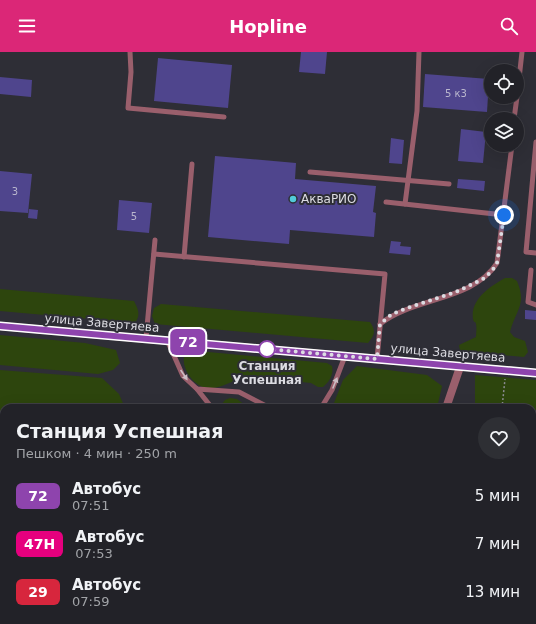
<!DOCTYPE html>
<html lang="ru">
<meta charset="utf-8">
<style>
:root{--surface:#222228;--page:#2e2f34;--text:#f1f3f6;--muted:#a2a4a8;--line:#3f3f45;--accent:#db2777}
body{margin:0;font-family:"DejaVu Sans",sans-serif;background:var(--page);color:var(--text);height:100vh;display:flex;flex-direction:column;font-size:15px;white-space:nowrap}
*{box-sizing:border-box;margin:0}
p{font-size:13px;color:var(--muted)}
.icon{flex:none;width:22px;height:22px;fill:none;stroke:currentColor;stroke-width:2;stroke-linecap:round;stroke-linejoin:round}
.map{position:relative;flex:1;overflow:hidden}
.sheet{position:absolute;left:0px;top:352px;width:536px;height:220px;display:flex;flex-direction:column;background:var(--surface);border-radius:12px 12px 0 0;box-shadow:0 4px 16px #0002,0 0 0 1px var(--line)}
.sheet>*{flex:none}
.badge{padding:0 8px;border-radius:6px;font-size:14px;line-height:26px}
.fabs{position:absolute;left:484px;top:12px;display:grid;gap:8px}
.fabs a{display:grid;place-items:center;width:40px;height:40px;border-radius:50%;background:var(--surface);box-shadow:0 4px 16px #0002,0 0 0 1px var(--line);font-size:20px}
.you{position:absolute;width:20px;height:20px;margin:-10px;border:3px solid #fff;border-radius:50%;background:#1a73e8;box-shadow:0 0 0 6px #1a73e833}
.map>.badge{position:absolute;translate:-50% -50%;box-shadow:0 0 0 2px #fff}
.round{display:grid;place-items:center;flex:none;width:42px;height:42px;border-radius:21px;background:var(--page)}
.head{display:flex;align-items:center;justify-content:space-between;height:68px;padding:0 16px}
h1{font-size:19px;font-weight:600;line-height:30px}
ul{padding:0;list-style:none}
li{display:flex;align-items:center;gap:12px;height:48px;padding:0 16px}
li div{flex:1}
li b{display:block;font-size:15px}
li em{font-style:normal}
li .badge{min-width:44px;font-weight:700;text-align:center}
header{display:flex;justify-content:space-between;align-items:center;height:52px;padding:0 16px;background:var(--accent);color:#fff;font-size:18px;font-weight:600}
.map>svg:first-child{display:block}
</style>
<header><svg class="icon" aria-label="menu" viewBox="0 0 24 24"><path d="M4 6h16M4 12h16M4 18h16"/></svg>Hopline<svg class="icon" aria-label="search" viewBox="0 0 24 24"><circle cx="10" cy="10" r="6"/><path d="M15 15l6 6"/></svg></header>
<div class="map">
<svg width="536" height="572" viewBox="0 0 536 572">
<rect width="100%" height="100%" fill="#2e2e36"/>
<!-- green -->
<g fill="#2d450d">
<path d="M505 226H512L517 229C527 253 516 257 510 280L514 285 525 289 528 300 524 305 460 299 459 293 476 285C476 281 477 276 476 272 475 268 474 272 473 267 470 247 491 234 505 226Z"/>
<path d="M0 237 134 249C138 257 141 263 135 271L0 259Z"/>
<path d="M161 252 370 270C376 279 375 283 368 291L155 272 152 264 154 256Z"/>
<path d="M0 283 85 291 116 298 120 311 113 318 98 322 0 313Z"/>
<path d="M187 298 327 311 332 314C334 323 329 330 323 335H318L311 331C289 329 267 325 246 326 232 327 221 338 207 336 192 334 177 311 187 298Z"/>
<path d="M357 314 427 323 442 334 437 356H332L343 328Z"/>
<path d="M0 318 102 326 119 342 125 356H4V524L0 523Z"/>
<path d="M475 323 536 328V358H532V356L475 352Z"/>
<path d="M230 346 237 347 249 356H219L225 348Z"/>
<rect x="532" y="442" width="4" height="46"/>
</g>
<!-- building -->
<g fill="#4f458d">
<path d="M301 0H327L325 22 299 20Z"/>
<path d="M158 6 232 13 228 56 154 49Z"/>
<path d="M425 22 489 27 487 60 423 55Z"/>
<path d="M0 25 32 28 31 45 0 42Z"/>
<path d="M461 77 486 80 483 111 458 109Z"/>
<path d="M391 86 404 88 402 112 389 111Z"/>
<path d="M215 104 296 111 295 127 376 134 373 160 376 161 374 185 290 178 289 192 208 185Z"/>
<path d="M0 119 32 122 28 161 0 159Z"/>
<path d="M458 127 485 129 484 139 457 136Z"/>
<path d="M119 148 152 151 149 181 117 178Z"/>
<path d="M29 157 38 158 37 167 28 166Z"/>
<path d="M391 189 401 190 400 194 411 195 410 203 389 201Z"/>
<path d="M525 258 536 259V268L525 267Z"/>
</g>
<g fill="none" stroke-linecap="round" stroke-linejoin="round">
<!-- path -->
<path stroke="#8b8b92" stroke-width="1.5" stroke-dasharray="2 2" stroke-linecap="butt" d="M502 356 505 327"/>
<!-- lane -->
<g stroke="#9a5f6c" stroke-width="5">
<path d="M130 0 131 20 128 56 224 65"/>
<path d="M517 45 522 0"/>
<path d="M514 67 517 45"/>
<path d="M536 90 526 200 536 201"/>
<path d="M310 120 449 132"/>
<path d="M386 150 504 163"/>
<path d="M405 152 417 59 419 0"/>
<path d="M154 202 385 222 377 307"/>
<path d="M184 205 192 112"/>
<path d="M531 218 528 250 536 253"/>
<path d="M380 272C414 245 473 249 497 211L512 93"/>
<path d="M146 286 155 188"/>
<path d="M167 288 183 324 197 337 239 340 270 356"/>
<path d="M197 337 212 356"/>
<path d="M321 356 332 338 345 304"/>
<path d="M532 375 536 376"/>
<path d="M532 425H536"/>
<path d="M532 565H536"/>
<path d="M270 572 272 568"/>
<path d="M424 572V568"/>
</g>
<!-- street -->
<g stroke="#9a5f6c" stroke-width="8">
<path d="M446 356 460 315"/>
<path d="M367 572 369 568"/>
</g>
<!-- secondary -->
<path stroke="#d6788e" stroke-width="8" d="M0 274 536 321"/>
</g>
<!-- one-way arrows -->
<defs><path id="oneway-solid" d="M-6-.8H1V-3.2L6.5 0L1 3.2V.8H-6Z"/></defs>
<g fill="#ccbdc4">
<use href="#oneway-solid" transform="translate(184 323) rotate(56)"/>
<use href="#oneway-solid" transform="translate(335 331) rotate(-68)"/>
</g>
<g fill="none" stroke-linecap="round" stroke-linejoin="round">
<!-- line casing -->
<g stroke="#fff" stroke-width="9">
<path id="line" d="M0 274 536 321"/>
</g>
<!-- line -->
<use href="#line" stroke="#8e44ad" stroke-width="6"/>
<!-- walk -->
<path stroke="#dcdce2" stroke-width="4" stroke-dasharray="0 7.2" d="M267 297 377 307 380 272 392 262 413 254 456 240 483 227 492 219 497 211 504 163"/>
</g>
<!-- markers -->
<circle fill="#52cbd9" stroke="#2e2e36" stroke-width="1.5" cx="293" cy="147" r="4"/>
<circle fill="#fff" stroke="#8e44ad" stroke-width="2" cx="267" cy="297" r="8"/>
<g text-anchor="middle" stroke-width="4" stroke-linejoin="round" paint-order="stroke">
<!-- number labels -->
<g font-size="10" fill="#b9b6cd">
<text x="456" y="45">5 к3</text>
<text x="15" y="143">3</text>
<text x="134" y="168">5</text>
</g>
<!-- poi labels -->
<g font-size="12" fill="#dcdce2" stroke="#2e2e36" text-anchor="start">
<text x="301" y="151">АкваРИО</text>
</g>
<!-- street labels -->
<g font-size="12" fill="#dcdce2" stroke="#2e2e36">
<text transform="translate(102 271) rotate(5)" y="4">улица Завертяева</text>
<text transform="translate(448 301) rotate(5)" y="4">улица Завертяева</text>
</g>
<!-- stop labels -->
<g font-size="12" font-weight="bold" fill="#dcdce2" stroke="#2e2e36">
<text x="267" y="318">Станция<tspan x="267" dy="14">Успешная</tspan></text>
</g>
</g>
</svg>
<div class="fabs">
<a><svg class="icon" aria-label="locate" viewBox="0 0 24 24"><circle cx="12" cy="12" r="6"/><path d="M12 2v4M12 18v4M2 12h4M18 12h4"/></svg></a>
<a><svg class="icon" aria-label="layers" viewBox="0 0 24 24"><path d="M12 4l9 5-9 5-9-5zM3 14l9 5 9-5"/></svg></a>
</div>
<div class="you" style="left:504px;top:163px"></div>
<b class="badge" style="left:188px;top:290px;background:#8e44ad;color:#fff">72</b>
<section class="sheet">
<div class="head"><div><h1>Станция Успешная</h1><p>Пешком · 4 мин · 250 m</p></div><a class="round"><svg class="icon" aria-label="heart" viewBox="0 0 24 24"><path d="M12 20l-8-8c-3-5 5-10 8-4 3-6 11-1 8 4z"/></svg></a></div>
<ul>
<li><span class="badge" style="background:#8e44ad;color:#fff">72</span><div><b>Автобус</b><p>07:51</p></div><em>5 мин</em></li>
<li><span class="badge" style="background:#e6007e;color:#fff">47Н</span><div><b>Автобус</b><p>07:53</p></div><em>7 мин</em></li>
<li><span class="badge" style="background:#d7263d;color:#fff">29</span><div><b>Автобус</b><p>07:59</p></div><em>13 мин</em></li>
</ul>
</section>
</div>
